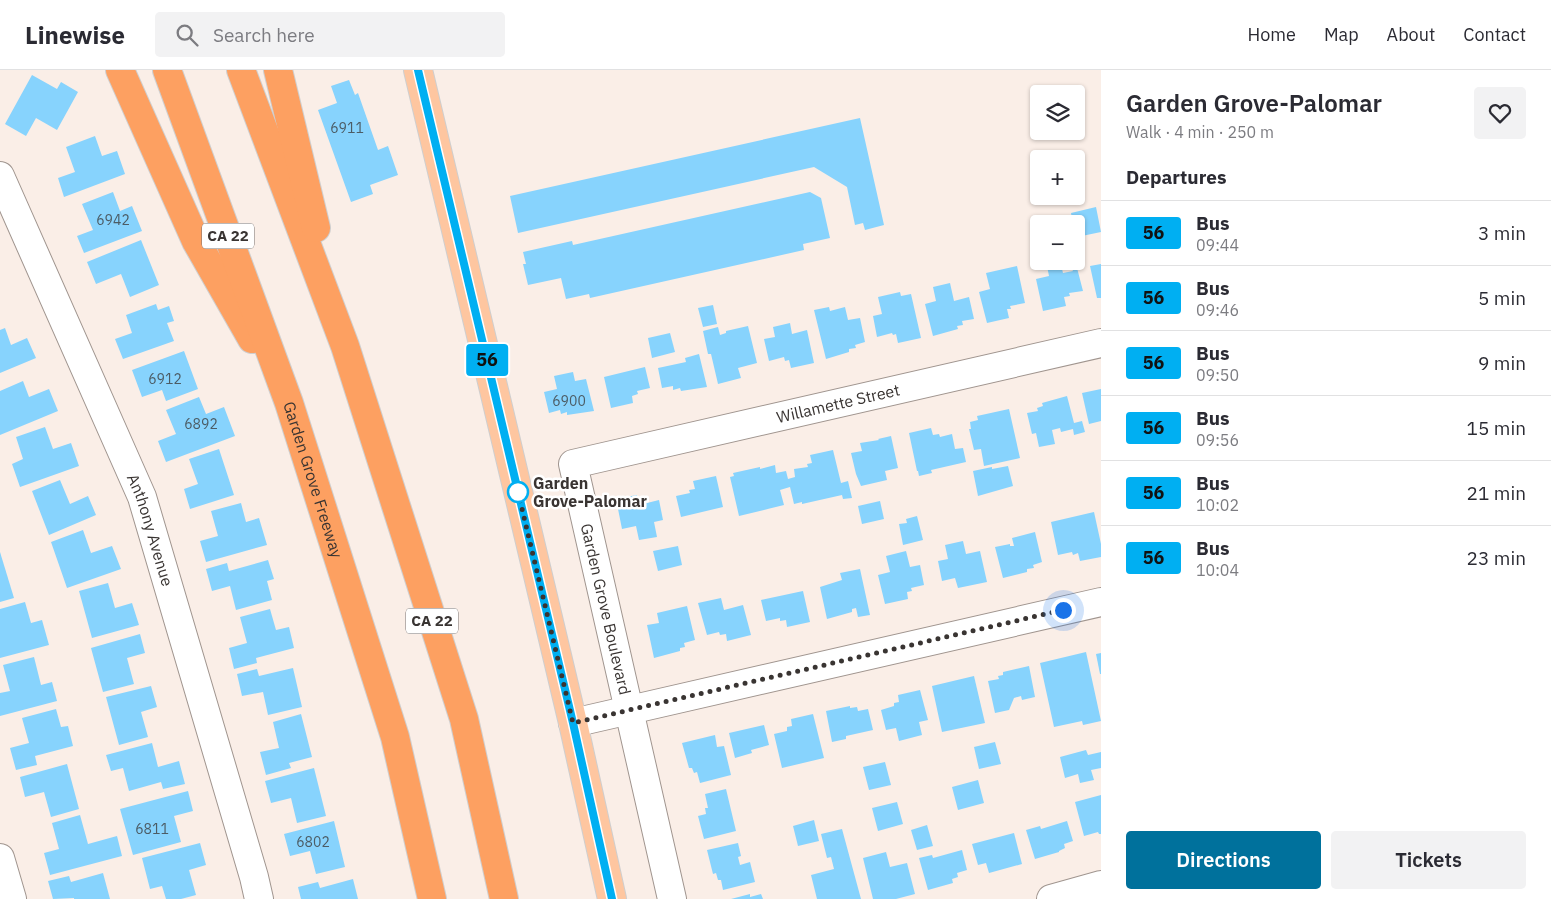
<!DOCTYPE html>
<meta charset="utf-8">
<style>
:root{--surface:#fff;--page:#f2f2f3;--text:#2b2b33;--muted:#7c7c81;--line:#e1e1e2;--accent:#00719c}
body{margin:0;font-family:"IBM Plex Sans",sans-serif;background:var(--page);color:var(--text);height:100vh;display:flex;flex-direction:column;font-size:19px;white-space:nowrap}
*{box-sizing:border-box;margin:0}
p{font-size:16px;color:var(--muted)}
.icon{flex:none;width:28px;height:28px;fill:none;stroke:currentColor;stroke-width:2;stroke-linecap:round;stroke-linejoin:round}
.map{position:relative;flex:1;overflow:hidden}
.panel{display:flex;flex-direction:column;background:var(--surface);width:450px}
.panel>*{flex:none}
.badge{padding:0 10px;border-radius:4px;font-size:18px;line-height:32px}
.controls{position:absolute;left:1030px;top:15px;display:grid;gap:10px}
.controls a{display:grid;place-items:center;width:55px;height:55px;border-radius:5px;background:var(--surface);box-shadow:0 1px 4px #0004;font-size:25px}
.you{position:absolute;width:25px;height:25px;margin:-12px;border:4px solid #fff;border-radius:50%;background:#1a73e8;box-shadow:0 0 0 8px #1a73e833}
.map>.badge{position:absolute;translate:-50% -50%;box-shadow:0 0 0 2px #fff}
h2{padding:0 25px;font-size:19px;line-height:45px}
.round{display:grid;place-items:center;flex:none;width:52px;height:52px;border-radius:5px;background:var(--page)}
.head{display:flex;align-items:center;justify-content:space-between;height:85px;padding:0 25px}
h1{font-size:24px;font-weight:600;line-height:38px}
.primary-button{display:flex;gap:10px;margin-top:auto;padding:10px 25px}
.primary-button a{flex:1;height:58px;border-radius:5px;background:var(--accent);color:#fff;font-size:20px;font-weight:600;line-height:58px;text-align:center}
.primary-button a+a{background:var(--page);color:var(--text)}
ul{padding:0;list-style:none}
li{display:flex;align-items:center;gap:15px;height:65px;padding:0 25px;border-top:1px solid var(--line)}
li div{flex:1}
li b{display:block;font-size:19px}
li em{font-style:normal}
li .badge{min-width:55px;font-weight:700;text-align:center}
header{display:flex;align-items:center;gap:30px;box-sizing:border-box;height:70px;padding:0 25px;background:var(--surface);border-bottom:1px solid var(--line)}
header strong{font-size:24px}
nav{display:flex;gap:28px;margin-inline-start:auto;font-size:18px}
.search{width:350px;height:45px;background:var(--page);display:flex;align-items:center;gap:12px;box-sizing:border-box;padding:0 18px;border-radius:5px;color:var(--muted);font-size:19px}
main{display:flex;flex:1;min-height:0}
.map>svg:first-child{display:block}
</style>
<header>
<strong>Linewise</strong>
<div class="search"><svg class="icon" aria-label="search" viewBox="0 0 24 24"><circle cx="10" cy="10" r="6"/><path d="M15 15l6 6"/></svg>Search here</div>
<nav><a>Home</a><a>Map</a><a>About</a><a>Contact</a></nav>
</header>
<main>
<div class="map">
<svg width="1101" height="829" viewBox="0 0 1101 829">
<rect width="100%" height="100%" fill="#faeee7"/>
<!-- building -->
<g fill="#87d3fd">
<path d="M32 5 57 19 61 12 78 22 57 60 36 48 26 66 5 54Z"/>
<path d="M349 10 355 25 358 23 378 80 388 76 398 105 370 115 373 124 351 132 318 40 337 33 331 16Z"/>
<path d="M860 48 884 155 865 160 863 153 855 155 847 117 814 97 518 163 510 126Z"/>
<path d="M95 66 102 86 117 81 125 104 64 127 58 108 75 102 66 77Z"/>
<path d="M113 122 120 141 132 136 142 161 84 183 77 166 93 160 82 134Z"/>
<path d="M810 122 821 128 830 168 803 174 804 180 590 228 589 224 566 229 561 208 528 215 523 194H526L523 182 572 171 573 175Z"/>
<path d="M1096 137 1101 162 1077 167 1076 154H1073L1071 143Z"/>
<path d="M141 170 159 215 130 227 121 204 96 214 87 192Z"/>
<path d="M1046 191H1060L1063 203 1073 201 1072 199 1077 198 1083 221 1069 223 1070 226 1064 227 1066 236 1043 241 1036 209 1049 206Z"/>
<path d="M1101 194V228H1097L1090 196Z"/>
<path d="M1017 196 1025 233 1010 236 1011 239H1007L1009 248 987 253 979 222 990 219 986 203Z"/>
<path d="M950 213 954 231 969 227 974 249 962 251 963 255 957 256 958 259 933 266 925 234 936 231 933 217Z"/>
<path d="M900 222 901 226 911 224 921 268 898 273 896 264 893 265 892 263 877 267 873 246 882 244 878 227Z"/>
<path d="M156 234 158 240 169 236 174 251 167 253 174 271 123 289 115 269 132 263 126 245Z"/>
<path d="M713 235 717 254 703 257 698 238Z"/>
<path d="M829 237 830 241 845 237 848 250 860 248 865 272 855 275 856 278 849 279V282L826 289 814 240Z"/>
<path d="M790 253 792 264 807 260 814 293 791 298 789 290 785 291 784 287 769 291 764 269 775 267 773 257Z"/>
<path d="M748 256 757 293 738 298 741 308 718 314 711 284H708L703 261 718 257 720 265 726 263V261Z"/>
<path d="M5 258 11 275 27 268 36 288 0 303V260Z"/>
<path d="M670 263 675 282 652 288 648 268Z"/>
<path d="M184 281 198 319 166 331 162 320 142 327 132 300Z"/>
<path d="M699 284 707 317 681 321 680 318 673 320V316L662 318 658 298 686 292 685 288Z"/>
<path d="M645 297 650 318 637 321 638 324 632 326 633 333 611 338 604 307Z"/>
<path d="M573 302 575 311 586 309 594 341 567 345V342L561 344 560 340 549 343 544 322 557 319 554 306Z"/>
<path d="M23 311 29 327 49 319 58 341 0 365V321Z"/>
<path d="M1101 319V351L1089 354 1082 323Z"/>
<path d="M1067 326 1074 353 1082 351 1085 362 1074 365 1073 359 1061 362 1060 358 1052 360 1055 374 1039 377 1036 363 1032 364 1027 343 1038 341 1037 338 1043 336 1042 333Z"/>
<path d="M199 327 206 344 224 337 235 366 166 392 158 371 176 364 166 340Z"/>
<path d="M1009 339 1020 388 984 396 981 379 974 380 969 359H971L970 352 978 350 977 346Z"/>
<path d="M45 357 53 379 71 373 79 396 20 417 12 394 23 389 16 367Z"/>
<path d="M931 358 933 365 939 364 940 367 952 364 955 379 963 378 966 392 931 400 932 403 919 406 918 401H917L909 363Z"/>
<path d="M891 366 898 398 885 401 887 410 861 416 856 404 851 383 862 381 860 373 879 370 878 369Z"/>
<path d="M219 379 234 425 190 439 184 419 198 414 189 389Z"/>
<path d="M833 380 841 413 848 411 852 428 843 429 842 425 802 434V432L794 434 790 417 780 420 784 435 739 446 730 407 734 406 733 403 760 397V399L775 395 776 403 786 401 788 409 795 407 794 399 808 397 807 394 812 393 810 385Z"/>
<path d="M1008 396 1013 416 978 426 973 401 992 397V399Z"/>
<path d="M716 406 723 437 681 447 676 426 690 423 689 420 695 419 693 411Z"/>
<path d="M60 410 70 434 88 426 96 445 49 465 32 421Z"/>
<path d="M637 425 638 432 646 431 647 433 659 430 663 450 654 452 657 467 639 470 636 456 622 459 616 429Z"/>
<path d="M880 431 884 449 862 454 858 436Z"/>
<path d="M241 433 246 452 259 448 267 475 206 492 200 471 218 466 211 441Z"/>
<path d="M1094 442 1101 474V487L1080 491 1078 483 1073 485 1072 482 1058 485 1051 452Z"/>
<path d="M917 446 923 470 903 475 899 454 907 453 906 449Z"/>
<path d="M83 460 91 483 112 476 121 499 67 518 51 472Z"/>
<path d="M1035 462 1042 492 1033 495 1034 498 1027 499V502L1003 508 995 477 1010 474V476H1014L1012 468Z"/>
<path d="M963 471 966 484 980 481 987 512 958 518 955 508 942 511 938 491 948 489 945 475Z"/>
<path d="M678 476 682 495 658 501 653 481Z"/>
<path d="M906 481 910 497 920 495 924 515 911 518 912 521 907 522 908 529 885 534 878 505 890 502 886 486Z"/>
<path d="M0 482 14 528 0 532Z"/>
<path d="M268 490 274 509 267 511 272 530 236 540 230 516 212 521 206 499 227 493 229 501Z"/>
<path d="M860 499 870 545 858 547 856 538 852 539V542L827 549 820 517 842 510 840 503Z"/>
<path d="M108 513 115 538 132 533 139 555 92 568 79 521Z"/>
<path d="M803 521 810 552 787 557 786 550 780 551V548L766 551 761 530Z"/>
<path d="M721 528 724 540 743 535 751 565 727 571 726 564 720 565 719 562 707 565 698 533Z"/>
<path d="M25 532 31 553 42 550 49 575 0 588V539Z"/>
<path d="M687 536 695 570 684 573 685 577 680 578V581L654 588 647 555 659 553 657 543Z"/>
<path d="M270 539 276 560 289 557 294 578 256 588 257 593 234 599 229 578 247 573 240 547Z"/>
<path d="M140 564 145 583 127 588 134 614 103 622 91 578Z"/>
<path d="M1086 582 1101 651 1083 655 1082 651 1054 657 1040 593Z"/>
<path d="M1101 583V604H1100L1096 584Z"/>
<path d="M34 587 41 615 52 612 57 631 0 646V623L10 621 3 595Z"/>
<path d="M1029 596 1035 627 1022 630 1021 626 1014 628 1009 640 995 643 988 611 999 609 998 606 1003 605V602Z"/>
<path d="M293 598 302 637 268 645 263 622 242 626 237 604 257 599 259 606Z"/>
<path d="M974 606 985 653 942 662 932 616Z"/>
<path d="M151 616 157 637 141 642 148 667 119 675 106 627Z"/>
<path d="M920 620 928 650 919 652 922 665 899 671 896 658 886 660 881 640 894 636V633L899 632 898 625Z"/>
<path d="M850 636V638L857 637 858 641 868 639 873 660 846 666V669L832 672 826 641Z"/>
<path d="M56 639 61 657 68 656 73 676 35 686 37 695 16 700 10 678 29 673 22 648Z"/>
<path d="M301 644 312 687 289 693 291 698 266 705 260 682 279 678 273 652Z"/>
<path d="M813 644 824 688 782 698 774 664 787 661V657L792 656 791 649Z"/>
<path d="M764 655 769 675 751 680 752 683 735 688 729 663Z"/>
<path d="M715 665 717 677 724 676 731 705 700 713 697 702 694 703 692 698H689L682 673Z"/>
<path d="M995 672 1001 694 979 699 974 677Z"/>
<path d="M152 673 158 697 179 691 185 714 163 719 161 712 129 721 123 698 111 701 106 685Z"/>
<path d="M1086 680 1088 685 1101 682V698L1091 700 1094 710 1080 713 1078 704 1065 708 1060 687Z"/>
<path d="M885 692 891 715 869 720 863 697Z"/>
<path d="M67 694 79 739 51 747 44 722 25 727 20 707Z"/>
<path d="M314 698 326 746 297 753 291 728 271 733 265 711Z"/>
<path d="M978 710 984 733 958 740 952 717Z"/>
<path d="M726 719 736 761 704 769 698 746 706 744 705 738H708L705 724Z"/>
<path d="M188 721 193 741 174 746 181 772 133 785 120 739Z"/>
<path d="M1101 725V764H1099L1098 762 1084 766 1075 732Z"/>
<path d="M897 732 903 754 878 761 872 738Z"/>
<path d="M80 745 88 774 117 766 122 786 50 805 44 783 59 779 52 753Z"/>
<path d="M814 750 819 771 798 776 793 756Z"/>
<path d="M334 751 345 797 316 804 310 781 290 786 284 764Z"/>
<path d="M1067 751 1073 771 1064 774 1065 778 1059 781V782L1035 789 1026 760 1040 756 1041 759Z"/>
<path d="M927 755 933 776 917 780 911 760Z"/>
<path d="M842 759 861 829H817L811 805 834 799 831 787 827 788 821 764Z"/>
<path d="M1014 763 1022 794 989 803 986 793 978 795 972 774Z"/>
<path d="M200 773 206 795 189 800 196 825 181 829H166L162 816 150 819 142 788Z"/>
<path d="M738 773 741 786 738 787 740 795 750 792 755 812 723 820 721 810H718L716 803 713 804 707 780Z"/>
<path d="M962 780 967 800 957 803 958 807 952 809 953 813 928 820 919 788 932 785 933 788Z"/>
<path d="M886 782 890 797 907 793 915 824 896 829H873L863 788Z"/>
<path d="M103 803 110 829H74V828L53 829 48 811 69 806 71 812Z"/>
<path d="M353 809 358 829H301L298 817 318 812 320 818Z"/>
<path d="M750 824V827L761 824 763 829H731Z"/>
</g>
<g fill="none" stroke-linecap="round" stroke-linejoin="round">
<!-- minor casing -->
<g stroke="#a0958f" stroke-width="30">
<g id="minor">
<path id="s1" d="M0 106 142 427 254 807 259 829"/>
<path d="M573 653 1101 532"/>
<path d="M0 788 12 829"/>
<path id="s2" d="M672 829 573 394 1101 273"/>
<path d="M1051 829 1101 815"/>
</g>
</g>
<!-- major casing -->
<g stroke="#cfcece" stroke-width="30">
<path id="major" d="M418 0 573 653 612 829"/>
</g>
<!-- highway casing -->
<g stroke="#cfcece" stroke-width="30">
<g id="highway">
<path d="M120 0 196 171 252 269"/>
<path id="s3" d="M167 0 289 333 395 667 432 829"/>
<path d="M241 0 345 276 464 649 504 829"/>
<path d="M278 0 316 158"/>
</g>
</g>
<!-- minor -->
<use href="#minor" stroke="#fff" stroke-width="28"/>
<!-- major -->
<use href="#major" stroke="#fec6a0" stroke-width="28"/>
<!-- highway -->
<use href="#highway" stroke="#fda061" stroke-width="28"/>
</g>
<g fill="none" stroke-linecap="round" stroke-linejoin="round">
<!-- line casing -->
<g stroke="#fff" stroke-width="11">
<path id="line" d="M418 0 573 653 612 829"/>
</g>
<!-- line -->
<use href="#line" stroke="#00aff2" stroke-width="8"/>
<!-- walk -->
<path stroke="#393432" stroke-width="5" stroke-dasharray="0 9" d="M518 422 573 653 1063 540"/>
</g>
<!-- markers -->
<circle fill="#fff" stroke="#00aff2" stroke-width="2.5" cx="518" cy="422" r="10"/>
<g text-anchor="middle" stroke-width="5" stroke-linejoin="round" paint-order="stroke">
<!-- number labels -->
<g font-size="14" fill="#4c5c65">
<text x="347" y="63">6911</text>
<text x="113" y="155">6942</text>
<text x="165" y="314">6912</text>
<text x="569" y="336">6900</text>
<text x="201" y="359">6892</text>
<text x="152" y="764">6811</text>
<text x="313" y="777">6802</text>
</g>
<!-- shield labels -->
<g fill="#fff" stroke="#747170" stroke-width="1">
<rect x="202" y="153.5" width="52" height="25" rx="4"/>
<rect x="406" y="538.5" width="52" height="25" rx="4"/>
</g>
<g font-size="15" font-weight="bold" fill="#393432">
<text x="228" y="171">CA 22</text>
<text x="432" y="556">CA 22</text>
</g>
<!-- street labels -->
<g font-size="16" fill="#393432" stroke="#fff">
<text dy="6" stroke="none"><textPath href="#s2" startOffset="718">Willamette Street</textPath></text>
<text dy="6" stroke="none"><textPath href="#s3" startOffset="435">Garden Grove Freeway</textPath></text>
<text dy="6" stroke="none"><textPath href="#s1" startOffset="385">Anthony Avenue</textPath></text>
<text transform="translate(606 539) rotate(77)" y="6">Garden Grove Boulevard</text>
</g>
<!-- stop labels -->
<g font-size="16" font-weight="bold" fill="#393432" stroke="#fff" text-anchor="start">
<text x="533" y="419">Garden<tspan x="533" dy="18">Grove-Palomar</tspan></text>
</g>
</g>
</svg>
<div class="controls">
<a><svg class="icon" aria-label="layers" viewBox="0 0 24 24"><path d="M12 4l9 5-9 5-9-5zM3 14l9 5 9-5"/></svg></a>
<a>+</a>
<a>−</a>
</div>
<div class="you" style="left:1063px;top:540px"></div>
<b class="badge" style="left:487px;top:290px;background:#00aff2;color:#111">56</b>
</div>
<section class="panel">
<div class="head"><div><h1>Garden Grove-Palomar</h1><p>Walk · 4 min · 250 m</p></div><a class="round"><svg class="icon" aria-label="heart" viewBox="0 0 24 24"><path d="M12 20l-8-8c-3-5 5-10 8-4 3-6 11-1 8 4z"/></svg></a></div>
<h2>Departures</h2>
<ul>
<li><span class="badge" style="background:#00aff2;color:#111">56</span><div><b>Bus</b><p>09:44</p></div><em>3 min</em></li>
<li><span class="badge" style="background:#00aff2;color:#111">56</span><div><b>Bus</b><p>09:46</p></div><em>5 min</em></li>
<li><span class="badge" style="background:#00aff2;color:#111">56</span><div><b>Bus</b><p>09:50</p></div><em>9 min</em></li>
<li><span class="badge" style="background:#00aff2;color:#111">56</span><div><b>Bus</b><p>09:56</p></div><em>15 min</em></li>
<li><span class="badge" style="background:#00aff2;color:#111">56</span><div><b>Bus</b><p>10:02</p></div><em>21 min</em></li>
<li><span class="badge" style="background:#00aff2;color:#111">56</span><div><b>Bus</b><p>10:04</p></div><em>23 min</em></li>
</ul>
<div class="primary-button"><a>Directions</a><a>Tickets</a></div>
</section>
</main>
